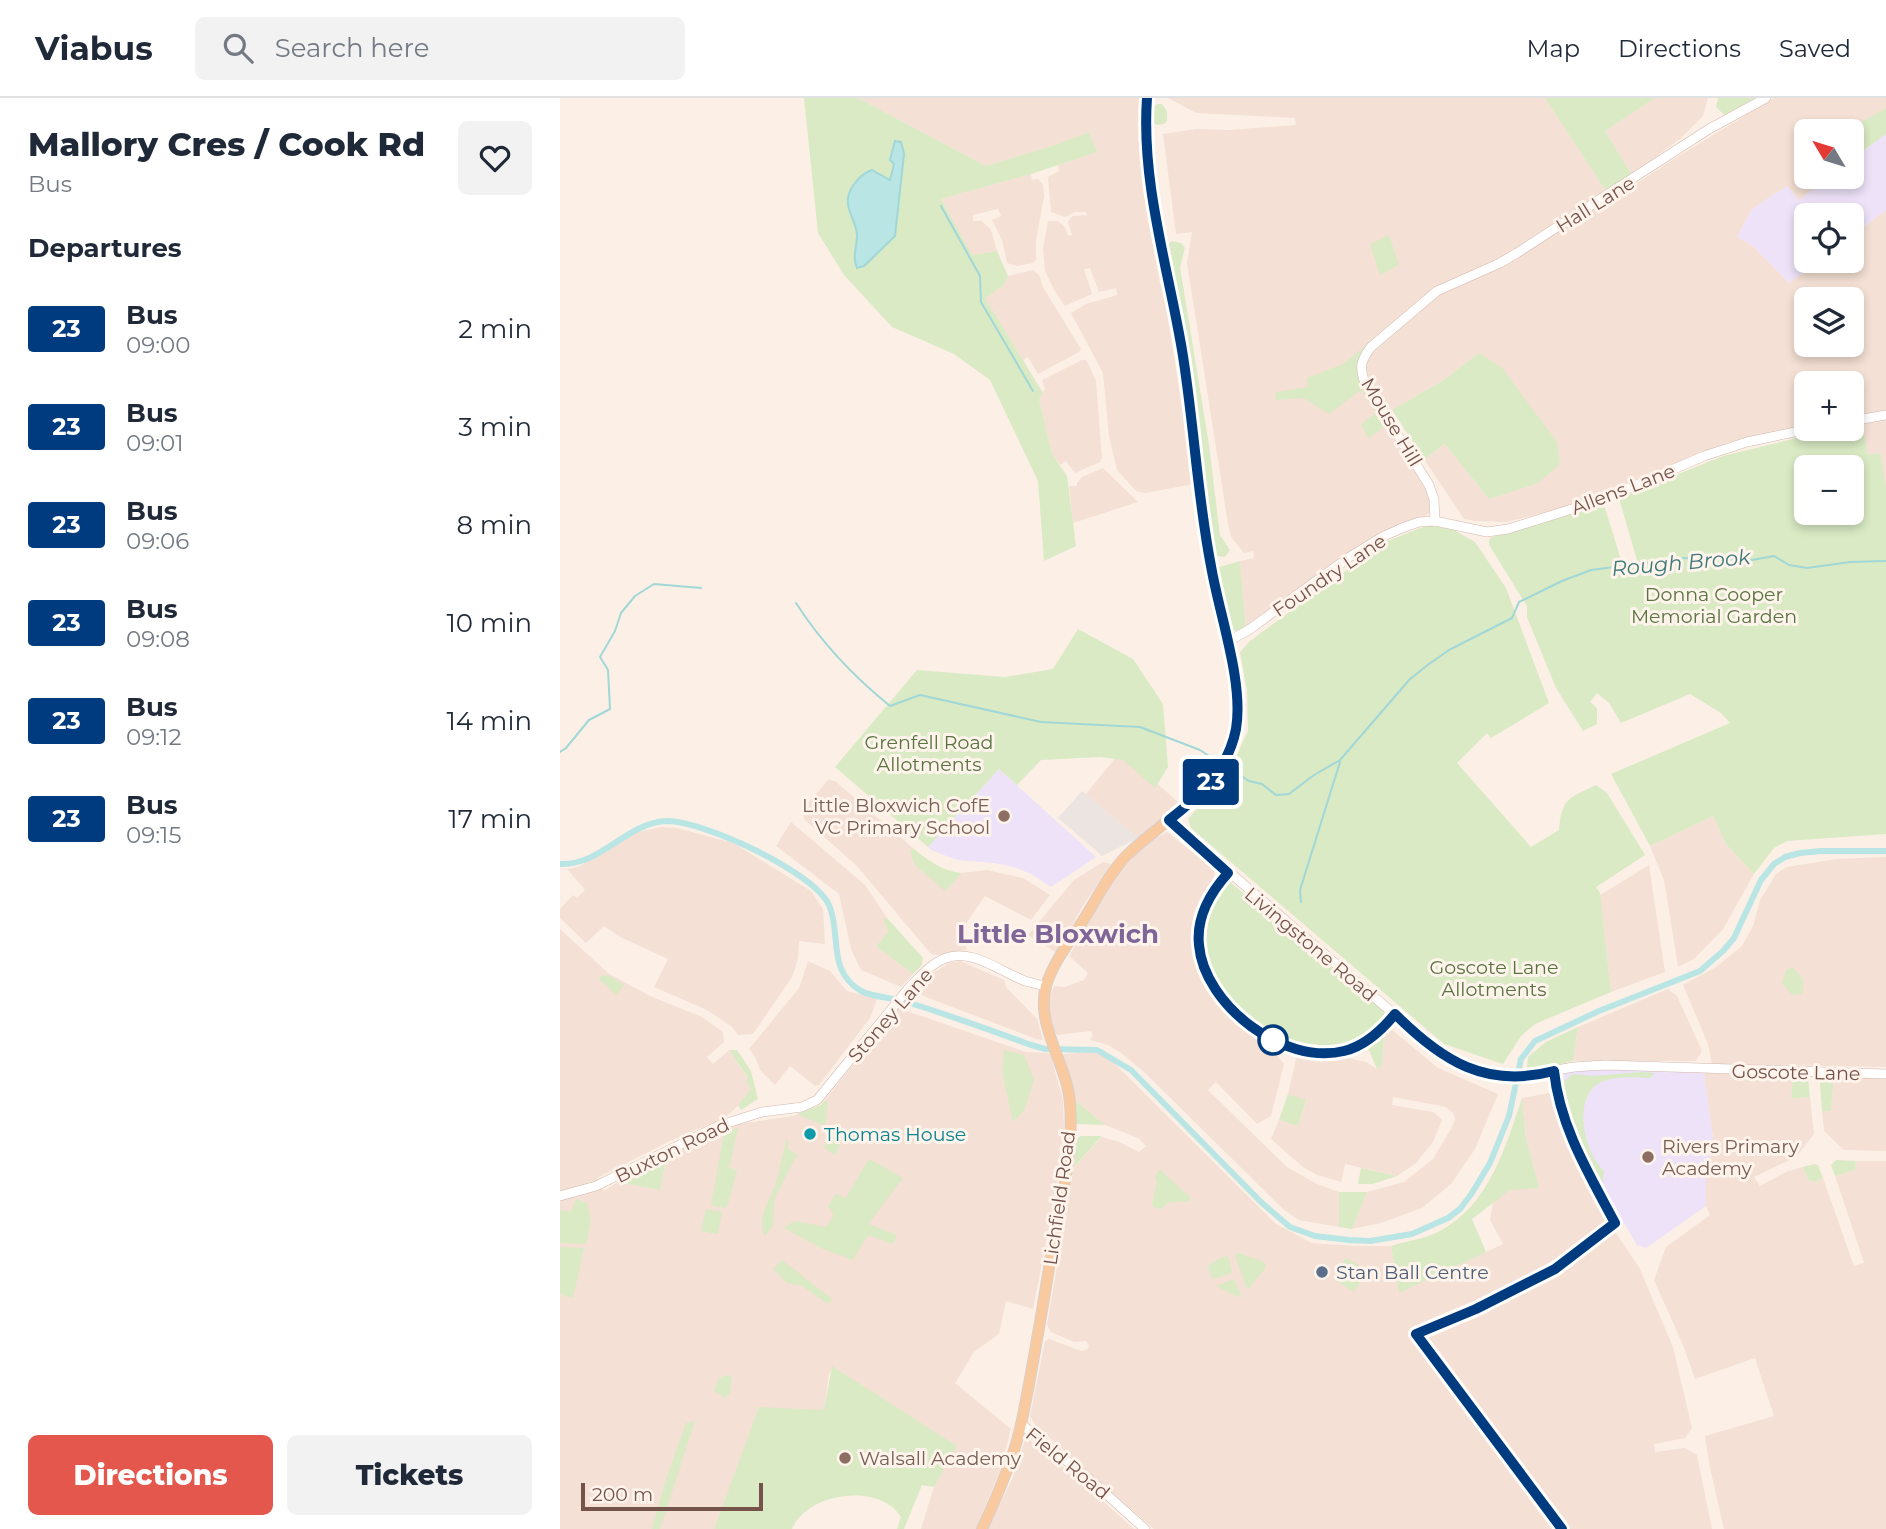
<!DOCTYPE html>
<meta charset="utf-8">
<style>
:root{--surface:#fff;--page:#f2f2f3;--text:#1f2937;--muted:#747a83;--line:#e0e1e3;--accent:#e4574d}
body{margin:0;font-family:Montserrat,sans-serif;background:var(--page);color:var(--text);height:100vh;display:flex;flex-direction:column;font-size:26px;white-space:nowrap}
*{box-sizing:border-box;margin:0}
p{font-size:23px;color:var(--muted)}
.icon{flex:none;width:38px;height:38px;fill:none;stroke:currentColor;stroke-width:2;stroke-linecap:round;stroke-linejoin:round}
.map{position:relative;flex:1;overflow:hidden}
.sheet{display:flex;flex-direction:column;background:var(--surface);width:560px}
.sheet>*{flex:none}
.badge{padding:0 14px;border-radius:5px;font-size:24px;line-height:46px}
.needle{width:46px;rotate:308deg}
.fabs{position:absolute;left:1234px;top:21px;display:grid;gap:14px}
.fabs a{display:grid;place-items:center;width:70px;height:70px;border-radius:10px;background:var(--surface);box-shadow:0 4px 10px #0003;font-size:35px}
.scale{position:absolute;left:21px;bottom:18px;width:182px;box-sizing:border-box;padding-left:7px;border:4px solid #75534b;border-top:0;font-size:19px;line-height:24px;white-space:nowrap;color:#75534b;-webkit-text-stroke:5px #fff4ec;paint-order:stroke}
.map>.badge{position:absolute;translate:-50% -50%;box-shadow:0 0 0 4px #fff}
h2{padding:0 28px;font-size:26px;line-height:63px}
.round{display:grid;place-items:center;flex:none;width:74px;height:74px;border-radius:10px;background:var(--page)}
.head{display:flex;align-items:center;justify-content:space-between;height:119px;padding:0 28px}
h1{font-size:33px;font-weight:800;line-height:52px}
.button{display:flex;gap:14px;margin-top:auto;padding:14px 28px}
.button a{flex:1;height:80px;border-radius:10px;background:var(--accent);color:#fff;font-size:28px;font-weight:800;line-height:80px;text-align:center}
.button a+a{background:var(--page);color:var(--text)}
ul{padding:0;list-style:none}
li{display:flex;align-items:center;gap:21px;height:98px;padding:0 28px}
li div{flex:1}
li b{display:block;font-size:26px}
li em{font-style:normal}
li .badge{min-width:77px;font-weight:700;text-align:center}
header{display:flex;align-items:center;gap:42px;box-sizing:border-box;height:98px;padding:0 35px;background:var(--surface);border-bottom:2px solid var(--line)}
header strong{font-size:33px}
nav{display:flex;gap:38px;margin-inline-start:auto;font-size:24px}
.search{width:490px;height:63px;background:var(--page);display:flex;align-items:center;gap:18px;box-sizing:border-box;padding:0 24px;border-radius:10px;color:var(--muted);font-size:26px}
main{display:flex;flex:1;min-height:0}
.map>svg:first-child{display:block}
</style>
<header>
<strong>Viabus</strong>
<div class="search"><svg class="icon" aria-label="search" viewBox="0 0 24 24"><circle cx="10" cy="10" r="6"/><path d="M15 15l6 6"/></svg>Search here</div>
<nav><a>Map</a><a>Directions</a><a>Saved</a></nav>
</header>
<main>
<section class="sheet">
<div class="head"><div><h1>Mallory Cres / Cook Rd</h1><p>Bus</p></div><a class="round"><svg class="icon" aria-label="heart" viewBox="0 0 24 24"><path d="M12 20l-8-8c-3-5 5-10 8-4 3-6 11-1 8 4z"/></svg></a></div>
<h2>Departures</h2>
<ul>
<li><span class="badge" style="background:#003b80;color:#fff">23</span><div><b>Bus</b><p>09:00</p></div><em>2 min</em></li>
<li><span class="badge" style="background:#003b80;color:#fff">23</span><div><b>Bus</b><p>09:01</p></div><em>3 min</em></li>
<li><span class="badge" style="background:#003b80;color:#fff">23</span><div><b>Bus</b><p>09:06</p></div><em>8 min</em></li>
<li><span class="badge" style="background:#003b80;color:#fff">23</span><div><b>Bus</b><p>09:08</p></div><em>10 min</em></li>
<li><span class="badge" style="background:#003b80;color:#fff">23</span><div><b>Bus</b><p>09:12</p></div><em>14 min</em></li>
<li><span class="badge" style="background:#003b80;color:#fff">23</span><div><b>Bus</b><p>09:15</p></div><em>17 min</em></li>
</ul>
<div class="button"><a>Directions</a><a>Tickets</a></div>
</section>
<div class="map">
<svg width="1326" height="1431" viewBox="0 0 1326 1431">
<rect width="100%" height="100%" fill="#fcf0e6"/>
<!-- residential -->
<g fill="#f4e0d4" fill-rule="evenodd">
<path d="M298 0H582L581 35 596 144 604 180 599 181 606 207 634 386 585 395 576 393 557 372 549 338 543 275 511 215 526 206 557 197 556 190 539 194 530 170 524 171 532 196 505 208 494 192 485 173 483 151 488 123H498L505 129 508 138 512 137 508 124 510 121 513 118 527 117 526 114H515L505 119 491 114 488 79 499 73 498 67 536 54 529 34 495 47 426 68Z"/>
<path d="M608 0H985L1052 102 1109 64 1214 0H1326V10L1292 30 1304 52 1292 62V33H1246V79H1269L1239 102 1227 88 1192 111 1177 139 1192 147 1229 185 1259 163H1292V138L1326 112V313L1292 318V285H1246V327L1169 344 1010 408 946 424 916 423 904 421 864 361 885 346 929 401 919 255 882 283 820 319 862 385 871 403V413L866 418 834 429 778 462 686 530 680 463 694 460 693 453 684 455 671 439 668 426 627 165 632 134 616 136 603 36 636 31 668 32 736 27 735 20 636 15ZM1246 201H1292V247H1246Z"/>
<path d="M1095 0H1148L1143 18 1121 40 1072 77 1045 33Z"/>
<path d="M471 76 472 82 478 81 483 86 484 98 476 143V162L473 165 457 168 447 165 442 142 432 122 441 118 438 111 413 117V123H422L431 132 437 153 412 157 381 101Z"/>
<path d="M473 172 479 177 484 191 521 251 519 254 478 276 468 259 463 262 424 200 443 188 448 178Z"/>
<path d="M522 262H526L529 267 536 283 542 360 540 364 515 375 506 363 500 367 492 356 479 301 485 291 482 282Z"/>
<path d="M1326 321V391L1325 392 1319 355 1308 357 1302 324Z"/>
<path d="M543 370 578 404 513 425 509 388H517V385L522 379Z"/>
<path d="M561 653 621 707 578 740 526 696Z"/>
<path d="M268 682 275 683 354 751 350 753 385 793 402 775 427 772 463 780 490 797 471 822 425 798 407 824 406 852 377 857 371 856 296 767 245 722 242 715 244 710Z"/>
<path d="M1153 718 1166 746 1194 776 1163 831 1134 861 1118 869 1104 782 1090 748Z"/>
<path d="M231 724 305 787 327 820 325 822 328 834 316 848 353 876 341 889 301 872 291 851 279 796 216 748Z"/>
<path d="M102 729 117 730 173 745 251 793 263 811 265 846 239 843 238 861 232 879 193 936 178 937 171 928 147 912 94 889 108 861 60 839 44 828 26 845 0 820V811L13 797 17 800 25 792 7 771 18 769 78 734Z"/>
<path d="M607 734 655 772 653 781 635 816 633 850 648 885 666 912 704 942 724 966 711 1018 697 1026 656 984 648 992 727 1069 757 1086 779 1094V1129L739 1122 724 1112 584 974 561 955 548 947 530 942 533 937 531 933 497 937 490 925 488 902 494 888 504 889 524 882 528 875 509 858 525 830 561 772 588 744Z"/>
<path d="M1326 759V969L1152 966 1148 946 1123 887 1156 869 1182 848 1193 828 1200 802 1216 776 1226 769 1277 761Z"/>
<path d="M543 764 551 766 522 809 497 855 468 837 514 782Z"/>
<path d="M1089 767 1105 874 1051 894 1040 797Z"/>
<path d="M0 831 48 875 90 898 142 919 163 934 164 944 147 959 153 966 169 952 188 981 191 991 176 1010 164 1020 112 1042 37 1080 44 1093 58 1084 100 1092 107 1057 179 1026 233 1018 261 1007 338 910 466 954 490 955 503 1002 504 1031 500 1071 473 1211 446 1203 439 1236 414 1254 395 1285 451 1331 440 1372 416 1431H361L374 1389 396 1348 273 1269 269 1276 264 1313 199 1310 154 1431H0Z"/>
<path d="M248 863 270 873 287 893 317 901 310 920 259 987 255 988 230 968 215 987 200 972 195 959 189 951 239 890Z"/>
<path d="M400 863 444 882 446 889 477 921 483 942 476 941 353 894 368 878 389 865Z"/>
<path d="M1108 891 1117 898 1142 953 1136 963H1013L1018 929Z"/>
<path d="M832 932 878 970 938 996 915 1051 891 1086 862 1110 821 1125 792 1131 807 1094 844 1084 873 1061 892 1029 895 1021 893 1015 886 1009 833 999 832 1007 873 1014 882 1022 873 1044 856 1065 837 1078 785 1066 781 1084 757 1077 743 1069 711 1041 719 1022 738 1028 746 1003 728 996 736 961 739 959 780 958 806 964 817 971 822 968 824 938Z"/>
<path d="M532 954 543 957 554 965 716 1126 752 1145 794 1148H831L839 1194 943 1146 930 1122 933 1105 950 1091 979 1090 966 1040 962 1000 989 995 1005 1036 1043 1116 1079 1169 1113 1249 1132 1330 1125 1340 1094 1346 1095 1354 1125 1350 1137 1357 1152 1431H594L476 1328 470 1318 485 1243 489 1241 521 1253 527 1252 529 1248 526 1243 514 1244 491 1234 487 1227 514 1069 542 1039 559 1044 579 1054 586 1048 578 1040 545 1027 517 1004H514L503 956Z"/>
<path d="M1144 975 1233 978 1231 1001 1250 999 1254 1036 1236 1059 1194 1079 1200 1088 1228 1073 1243 1069 1248 1082 1254 1084 1263 1080 1294 1168 1304 1165 1275 1078 1295 1072 1296 1063H1326V1431H1164L1150 1370 1145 1338 1214 1318 1195 1260 1135 1281 1123 1247 1094 1182 1106 1149 1150 1117 1146 1108V1062L1155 1055Z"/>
<path d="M1274 978 1326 981V1053L1284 1052 1264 1033 1262 1013 1271 1012Z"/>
<path d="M466 1339 526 1388 574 1431H428L452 1381Z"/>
</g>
<!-- industrial -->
<path fill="#ece4e0" d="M522 693 526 696 578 740 542 758 531 748 498 720Z"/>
<!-- education -->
<g fill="#ede2f8">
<path d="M1326 36V112L1292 138V117H1246V163H1259L1229 185 1192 147 1177 139 1192 111 1227 88 1239 102 1269 79H1292V62Z"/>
<path d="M439 671 536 759 491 789 471 776 454 769 434 765 397 762 371 752 368 749Z"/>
<path d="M1040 971 1144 975 1155 1055 1146 1062V1108L1086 1150 1077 1147 1028 1065 1009 1014 1003 975Z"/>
</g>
<!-- green -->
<g fill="#d9eac4" fill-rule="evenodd">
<path d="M244 0H298L426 68 495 47 529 34 537 54 471 76 381 101 412 157 437 153 448 178 443 188 425 200 483 295 479 301 492 356 507 378 516 448 484 463 478 383 430 282 394 256 332 229 284 177 258 135Z"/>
<path d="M985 0H1095L1045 33 1072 77 1046 93Z"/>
<path d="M1158 0H1196L1164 17 1156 9Z"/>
<path d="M597 6H602L607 13V23L604 26 597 27 592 24 593 11Z"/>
<path d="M1326 10V36L1304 52 1291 30Z"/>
<path d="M829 137 839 167 820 177 810 146Z"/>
<path d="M612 143 621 145 625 150 620 169 649 347 660 437 670 452 665 459 657 458 652 448 631 272 606 154V148Z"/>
<path d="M818 238C811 246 799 256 797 266 795 281 820 314 828 327L808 340 801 326 816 315 801 292 769 316 744 300 715 302 716 294 748 289 747 280 783 266Z"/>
<path d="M919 255 942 270 997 344 1000 366 978 385 929 401 885 346 864 361 832 312 882 283Z"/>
<path d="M1302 324 1308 357 1320 355 1326 391V736L1227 743 1214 750 1194 776 1166 746 1153 718 1090 748 1051 676 1170 625 1161 615 1130 596 1061 625 1049 605 1037 595 1030 604 1037 610V626L1023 633 996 590 967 519V508L929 447V442L932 439 1044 407 1063 468 1078 466 1059 400 1163 358 1274 331H1292V327ZM1246 369H1292V415H1246Z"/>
<path d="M868 427 894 432 915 444 946 490 989 605 931 640 927 635 897 665 971 749 999 732C1002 699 1008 701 1036 687L1047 695 1085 757 1036 789 1040 795 1051 894 975 926 961 938 943 966 884 946 631 730 628 721 669 674 688 633 687 593 680 554 690 543 825 444Z"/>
<path d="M680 463 686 530 670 534 656 470Z"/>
<path d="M518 531 573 561 603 606 608 669 595 690 563 662 540 659 481 662 457 687 439 671 368 749 275 669 357 572 445 579 493 571Z"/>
<path d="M354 751C369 763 382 773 402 775L385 793 355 767 350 753Z"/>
<path d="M669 783 824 914V921L822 925C809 937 794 951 776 952 694 958 595 853 669 783Z"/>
<path d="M327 820 363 860 362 867 353 876 316 848 328 834 324 822Z"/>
<path d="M1232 870C1242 876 1246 885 1242 896L1232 897 1222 885 1226 872Z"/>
<path d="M48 877 64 887 56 897 39 881 41 878Z"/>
<path d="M1018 929 1013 963 971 973 967 969 968 959 986 944Z"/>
<path d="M824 938 822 968 817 971 808 950Z"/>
<path d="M169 952H177L191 973 198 1001 181 1012 178 1007 191 991 186 983 188 980Z"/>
<path d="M444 952 464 957 474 982 464 1013 453 1024 442 973Z"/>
<path d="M1082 974 1094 975 1090 980C1075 979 1055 978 1041 984 1012 998 1023 1053 1044 1073L1042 1088C1023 1057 1006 1019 1004 983L1013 976 1032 978Z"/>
<path d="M1233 978 1248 980 1250 999 1231 1001Z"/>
<path d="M1274 978 1271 1013H1262L1260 985 1264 979Z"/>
<path d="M728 996 746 1002 738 1028 719 1022Z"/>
<path d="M962 1000 966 1040 979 1090 950 1092 912 1121 926 1154 839 1195 831 1148C846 1143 864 1141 878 1134 929 1108 945 1050 962 1000Z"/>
<path d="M265 1002 268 1004 265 1028 237 1016 261 1007Z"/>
<path d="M514 1004H517L545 1027 515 1026Z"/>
<path d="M178 1030 169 1070 177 1072 168 1106 165 1110 151 1107 164 1035Z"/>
<path d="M272 1032 281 1044 275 1057 264 1050Z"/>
<path d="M521 1038H542L514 1069 516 1041Z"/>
<path d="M227 1040 229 1045 227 1050 237 1057 215 1099 213 1128 205 1138C195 1123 211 1100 216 1085 220 1070 223 1055 227 1040Z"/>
<path d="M107 1057 100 1092 58 1084Z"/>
<path d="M309 1061 343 1080 308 1126 337 1137 333 1146 308 1137 293 1162 263 1151 224 1130 234 1123 266 1129 274 1118 268 1108 276 1096 286 1100Z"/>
<path d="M1276 1062 1296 1063 1295 1072 1275 1078 1271 1067Z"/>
<path d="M1254 1066 1258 1067 1263 1080 1254 1084 1248 1082 1243 1069Z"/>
<path d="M801 1070 837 1078 813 1086H798Z"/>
<path d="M599 1071 631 1100 629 1103C619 1105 608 1101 601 1111L595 1110 592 1107 597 1083 595 1080Z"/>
<path d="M779 1094H807L792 1131 779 1129Z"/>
<path d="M16 1101 27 1105 31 1123 26 1146 0 1145V1112L11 1114Z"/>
<path d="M146 1111 162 1114 158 1136 141 1133Z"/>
<path d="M0 1149 24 1150 13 1200 0 1196Z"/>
<path d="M678 1155 704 1164 706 1169 689 1190 686 1189 675 1157Z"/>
<path d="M668 1158 672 1173 670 1176 652 1181 648 1168 660 1160Z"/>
<path d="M786 1160 807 1173 794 1194 773 1181Z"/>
<path d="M222 1162 272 1201 268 1206 242 1188 227 1185 213 1171Z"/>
<path d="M674 1181 681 1198 678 1199 656 1188Z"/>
<path d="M272 1268 397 1348 374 1389 362 1387 344 1431H337L341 1419C320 1384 247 1394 232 1431H154L199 1309 264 1312Z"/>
<path d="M168 1277 172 1279 170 1295 165 1300 154 1293 159 1280Z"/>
<path d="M135 1323 100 1431H92L106 1381 126 1325Z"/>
</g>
<!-- water -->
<path fill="#bae5e5" stroke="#a1d7d7" stroke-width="2" d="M335 43 341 44 344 56 335 138 304 168 297 170C292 160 297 148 297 137 297 126 289 117 288 106 286 92 300 76 312 72L330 82 334 66 330 62Z"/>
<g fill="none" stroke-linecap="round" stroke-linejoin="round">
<!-- stream -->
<g stroke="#a1d7d7" stroke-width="2">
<path d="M381 108 420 178 421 204 473 293"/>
<path d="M236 505C261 544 293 578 330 608L360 597 481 624 580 629 640 652 657 663"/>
<path d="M0 654 6 650 29 622 50 611 48 572 40 559 55 533 61 515 75 498 94 486 141 490"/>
<path d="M668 669 689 683 702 686 716 697 729 696 754 677 780 662 850 581 869 566 889 552 952 520 959 504 1002 483 1031 472 1125 460 1192 462 1214 458 1229 467 1247 470 1290 464 1326 463"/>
<path d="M741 804 740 792 780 664"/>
</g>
<!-- canal -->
<path stroke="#bae5e5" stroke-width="6" d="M0 766C41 768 67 724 107 723 143 723 253 773 269 807 282 836 266 872 301 893 312 899 334 900 347 904 388 917 428 931 468 946L485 951 537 952 571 972 702 1105 730 1129 755 1138 789 1142 810 1143 852 1136 888 1120 900 1111 912 1095 930 1065 949 1018 961 961 975 943 1039 913 1140 873 1163 853 1174 840 1201 782 1214 766 1225 759 1240 755 1261 753H1326"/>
<!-- secondary casing -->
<g stroke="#d2b7ac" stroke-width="10">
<g id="secondary">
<path d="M1292 323 1326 317"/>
<path d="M875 423 874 401 869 387 805 285C799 269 801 262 811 249L877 193 940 165 957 155 1149 31 1206 0"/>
<path d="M667 541 676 539 690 531 788 460 822 439 842 430 859 424 875 423 927 434 948 431 1044 401 1144 358 1187 344 1249 331"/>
<path d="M609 722 835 917C875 957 911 983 971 977 984 976 995 972 1008 970 1020 968 1033 968 1045 967L1326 976"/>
<path d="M0 1098 36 1088 158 1028 202 1014 242 1009 257 1002 348 891C359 880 371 865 386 860 412 850 441 874 465 883 472 885 479 887 486 888"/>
<path d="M461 1326 534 1385 585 1431"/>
</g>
</g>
<!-- primary casing -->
<g stroke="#d8cfcd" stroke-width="12">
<path id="primary" d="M422 1431C435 1403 447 1375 456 1346 462 1326 465 1306 469 1286 477 1243 484 1201 491 1158 500 1108 514 1057 510 1006 508 967 475 928 486 888 493 864 511 842 524 821 537 800 549 776 566 758 614 712 675 688 676 612 677 564 659 516 651 469 638 396 634 322 621 249 607 167 582 84 587 0"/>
</g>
<!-- secondary -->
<use href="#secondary" stroke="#fff" stroke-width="9"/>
<!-- primary -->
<use href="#primary" stroke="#f9ca9f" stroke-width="10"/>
</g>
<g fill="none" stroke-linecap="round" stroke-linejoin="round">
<!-- line casing -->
<g stroke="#fff" stroke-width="16">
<path id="line" d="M587 0C581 85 608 169 622 252 634 324 637 397 651 468 659 516 684 584 676 631 668 672 640 698 609 722L668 775C650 795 636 819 639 847 644 907 724 968 784 953 805 948 821 933 835 916 882 963 926 991 994 973 1000 1029 1029 1076 1055 1125L995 1171 916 1211 856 1236 1002 1431"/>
</g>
<!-- line -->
<use href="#line" stroke="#003b80" stroke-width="10"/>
</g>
<!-- markers -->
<g fill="#8d6e63" stroke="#fff4ec" stroke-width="2.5">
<circle cx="444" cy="718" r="7"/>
<circle cx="1088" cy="1059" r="7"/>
<circle cx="285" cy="1360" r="7"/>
</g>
<circle fill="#fff" stroke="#003b80" stroke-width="3.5" cx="713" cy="942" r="14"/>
<circle fill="#0f9aa8" stroke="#fff4ec" stroke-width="2.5" cx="250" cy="1036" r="7"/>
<circle fill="#5c6f8a" stroke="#fff4ec" stroke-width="2.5" cx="762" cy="1174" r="7"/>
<g text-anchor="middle" stroke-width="6" stroke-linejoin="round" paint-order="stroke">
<!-- street labels -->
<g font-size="19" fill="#75534b" stroke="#fff4ec">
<text transform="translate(1035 106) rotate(-32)" y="7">Hall Lane</text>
<text transform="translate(832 324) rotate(59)" y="7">Mouse Hill</text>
<text transform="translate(1063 391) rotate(-21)" y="7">Allens Lane</text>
<text transform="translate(769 477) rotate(-34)" y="7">Foundry Lane</text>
<text transform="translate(751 846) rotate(40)" y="7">Livingstone Road</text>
<text transform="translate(330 917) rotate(-49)" y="7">Stoney Lane</text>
<text transform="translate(1236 974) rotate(1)" y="7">Goscote Lane</text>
<text transform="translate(112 1052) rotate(-26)" y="7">Buxton Road</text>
<text transform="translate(499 1100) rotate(-82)" y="7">Lichfield Road</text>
<text transform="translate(508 1365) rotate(39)" y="7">Field Road</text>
</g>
<!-- park labels -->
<g font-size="19" fill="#587440" stroke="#fff4ec">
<text x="1154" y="503">Donna Cooper<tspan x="1154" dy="22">Memorial Garden</tspan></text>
<text x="369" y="651">Grenfell Road<tspan x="369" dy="22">Allotments</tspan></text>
<text x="934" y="876">Goscote Lane<tspan x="934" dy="22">Allotments</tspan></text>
</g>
<!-- education labels -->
<g font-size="19" fill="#785e54" stroke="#fff4ec" text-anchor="start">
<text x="430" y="714" text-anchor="end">Little Bloxwich CofE<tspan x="430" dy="22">VC Primary School</tspan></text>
<text x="1102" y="1055">Rivers Primary<tspan x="1102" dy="22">Academy</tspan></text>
<text x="299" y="1367">Walsall Academy</text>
</g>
<!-- culture labels -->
<g font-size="19" fill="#0d838f" stroke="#fff4ec" text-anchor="start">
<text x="264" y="1043">Thomas House</text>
</g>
<!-- service labels -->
<g font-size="19" fill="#4e5e75" stroke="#fff4ec" text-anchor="start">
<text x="776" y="1181">Stan Ball Centre</text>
</g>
<!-- water labels -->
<g font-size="21" font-style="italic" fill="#3f797a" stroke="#fff4ec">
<text transform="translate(1121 465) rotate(-5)" y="7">Rough Brook</text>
</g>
<!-- district labels -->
<g font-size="26" font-weight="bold" fill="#806698" stroke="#fff4ec">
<text x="498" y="845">Little Bloxwich</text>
</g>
</g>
</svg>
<div class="fabs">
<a><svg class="needle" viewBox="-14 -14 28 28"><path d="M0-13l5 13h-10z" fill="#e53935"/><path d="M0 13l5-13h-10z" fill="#747a83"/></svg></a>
<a><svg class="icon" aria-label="locate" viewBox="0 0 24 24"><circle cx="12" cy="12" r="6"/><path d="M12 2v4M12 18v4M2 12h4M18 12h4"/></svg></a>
<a><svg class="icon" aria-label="layers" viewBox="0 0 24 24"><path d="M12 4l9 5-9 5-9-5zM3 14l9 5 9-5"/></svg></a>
<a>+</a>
<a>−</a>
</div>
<div class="scale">200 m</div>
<b class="badge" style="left:651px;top:684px;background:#003b80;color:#fff">23</b>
</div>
</main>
